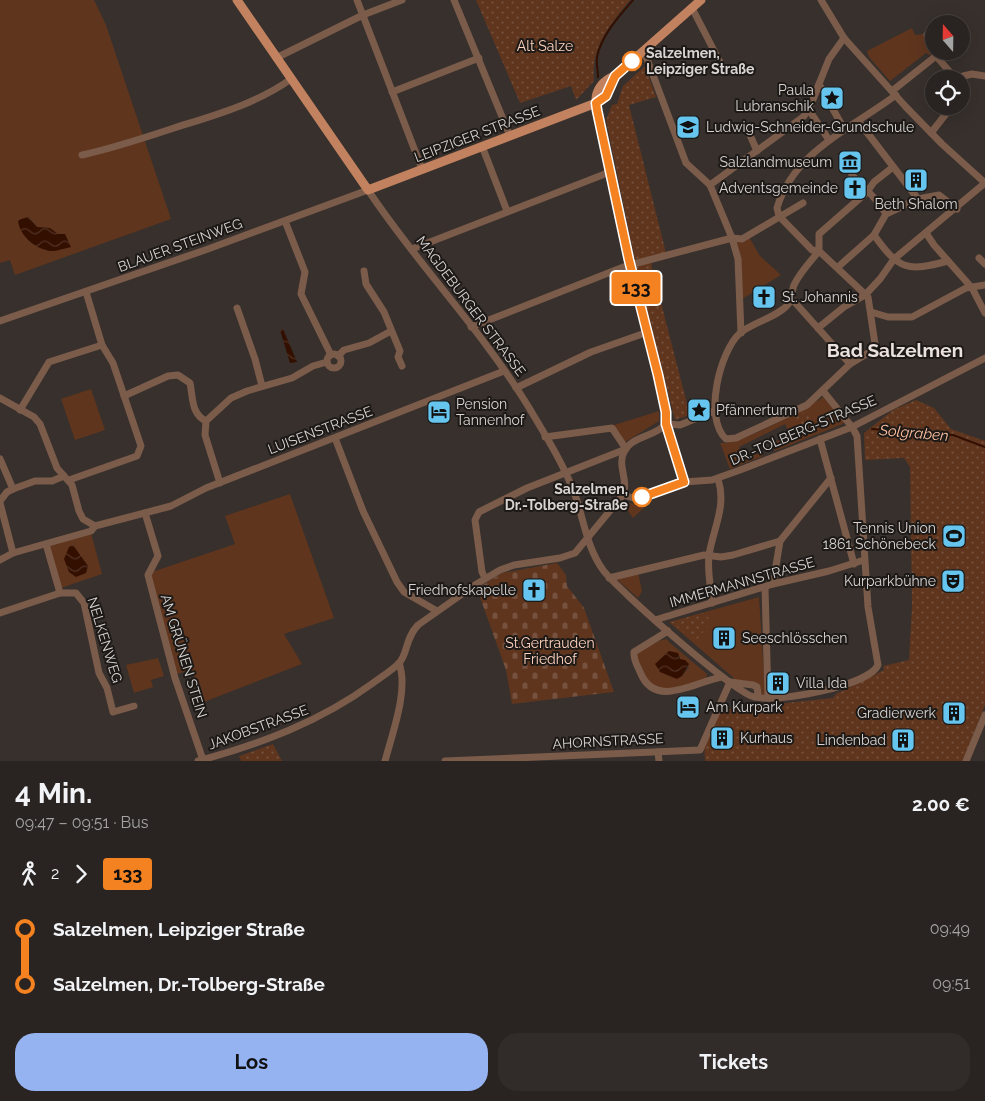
<!DOCTYPE html>
<html lang="de">
<meta charset="utf-8">
<style>
:root{--surface:#292421;--page:#312c2a;--text:#f1f3f6;--muted:#a5a4a5;--line:#45413f;--accent:#95b2f1}
body{margin:0;font-family:Raleway,sans-serif;background:var(--page);color:var(--text);height:100vh;display:flex;flex-direction:column;font-size:19px;white-space:nowrap}
*{box-sizing:border-box;margin:0}
p{font-size:16px;color:var(--muted)}
.icon{flex:none;width:28px;height:28px;fill:none;stroke:currentColor;stroke-width:2;stroke-linecap:round;stroke-linejoin:round}
.map{position:relative;height:761px;overflow:hidden}
.sheet{display:flex;flex-direction:column;background:var(--surface);flex:1}
.sheet>*{flex:none}
.badge{padding:0 10px;border-radius:4px;font-size:18px;line-height:32px}
.needle{width:32px;rotate:340deg}
.controls{position:absolute;left:925px;top:15px;display:grid;gap:10px}
.controls a{display:grid;place-items:center;width:45px;height:45px;border-radius:50%;background:var(--surface);box-shadow:0 5px 20px #0002,0 0 0 1px var(--line);font-size:25px}
.map>.badge{position:absolute;translate:-50% -50%;box-shadow:0 0 0 2px #fff}
.legs{display:flex;align-items:center;gap:8px;height:55px;padding:0 15px;font-size:16px}
.legs p{margin-inline-start:auto}
.summary{display:flex;align-items:center;justify-content:space-between;height:85px;padding:0 15px}
h1{font-size:28px;font-weight:700;line-height:38px}
.cta{display:flex;gap:10px;margin-top:auto;padding:10px 15px}
.cta a{flex:1;height:58px;border-radius:20px;background:var(--accent);color:#111;font-size:20px;font-weight:700;line-height:58px;text-align:center}
.cta a+a{background:var(--page);color:var(--text)}
ul{padding:0 15px;list-style:none}
li{display:flex;align-items:center;gap:18px;height:55px;font-size:19px}
li i{display:grid;place-items:center;width:8px;height:100%;margin:0 6px;background:currentColor}
li i::after{content:'';width:12px;height:12px;margin:-6px;border:4px solid;border-radius:50%;background:var(--surface)}
li p{margin-inline-start:auto}
li:first-child i{background:linear-gradient(#0000 50%,currentColor 0)}
li:last-child i{background:linear-gradient(currentColor 50%,#0000 0)}
.map>svg:first-child{display:block}
</style>
<div class="map">
<svg width="985" height="761" viewBox="0 0 985 761">
<defs>
<pattern id="cemetery-stones" width="16" height="16" patternUnits="userSpaceOnUse" patternTransform="scale(1.25)"><rect width="16" height="16" fill="#5f351e"/><path d="M2 7V4a2 2 0 0 1 4 0v3zM10 15v-3a2 2 0 0 1 4 0v3z" fill="#75513e"/></pattern>
<pattern id="park-dots" width="8" height="8" patternUnits="userSpaceOnUse" patternTransform="scale(1.25)"><rect width="8" height="8" fill="#5f351e"/><path d="M2 2h.1M6 6h.1" fill="none" stroke="#75513e" stroke-width="1.8" stroke-linecap="round"/></pattern>
<pattern id="water-waves" width="16" height="10" patternUnits="userSpaceOnUse" patternTransform="scale(1.25)"><rect width="16" height="10" fill="#330f00"/><path d="M0 5q4-4 8 0t8 0" fill="none" stroke="#503124"/></pattern>
</defs>
<rect width="100%" height="100%" fill="#37302c"/>
<!-- grass -->
<g fill="#5f351e" fill-rule="evenodd">
<path d="M0 0H94L106 25 171 219 15 275 10 260 0 263ZM28 217 37 227 58 234 18 223Z"/>
<path d="M912 28 915 35 924 34 931 56 926 53 890 81 869 57 867 51Z"/>
<path d="M749 237 760 256 781 275 742 299 735 241Z"/>
<path d="M91 389 105 430 75 440 61 399Z"/>
<path d="M823 397 844 421 843 424 775 451 772 443 790 435 785 424 739 447 745 459 761 452 763 456 730 469 720 443C739 445 806 409 823 397Z"/>
<path d="M659 411V421L622 444 611 426Z"/>
<path d="M290 494 334 618 284 634 302 664 204 702 192 670 176 674 150 576 152 572 235 544 225 516Z"/>
<path d="M630 503 640 504 644 508 633 518 623 504Z"/>
<path d="M91 533 102 574 61 588 48 545Z"/>
<path d="M638 572 642 591 638 598 613 576Z"/>
<path d="M759 597 765 688V697H762L758 684 736 680 669 622Z"/>
<path d="M667 639 669 642 707 674 706 679 665 691 649 683 635 654 658 641ZM680 656V659L689 667 682 676 666 674 660 659 664 657Z"/>
<path d="M158 658 164 676 151 680 153 687 134 693 126 665Z"/>
</g>
<!-- cemetery -->
<path fill="url(#cemetery-stones)" d="M557 563 566 575 567 586 584 608 614 692 512 704 506 670 477 589 502 573Z"/>
<!-- park -->
<g fill="url(#park-dots)">
<path d="M476 0H630C609 26 591 46 594 81L576 100 571 86 520 103Z"/>
<path d="M645 66 656 97 629 105 666 253 651 258 652 268 690 415 675 420 637 270 606 120 612 105 617 104 623 86Z"/>
<path d="M916 400 934 408 951 429 985 441V705L963 761H705L704 739 718 710 833 698 836 694 884 670 883 666 909 660 912 606 910 467 904 458 865 460 864 433 893 410Z"/>
<path d="M809 411 813 433 799 438 796 416Z"/>
<path d="M703 613 712 621 695 642 671 622Z"/>
<path d="M273 744 282 761H241L239 756Z"/>
</g>
<!-- water -->
<g fill="url(#water-waves)">
<path d="M28 217 37 227 50 228 58 234H65L71 247C66 248 60 250 55 251 39 252 19 237 18 220Z"/>
<path d="M283 329 297 362 290 363 280 330Z"/>
<path d="M73 545 88 566 86 573 76 577 69 572 64 559 69 547Z"/>
<path d="M669 651 678 653 680 659 685 660 689 664 682 676 677 679 660 672 655 664Z"/>
</g>
<g fill="none" stroke-linecap="round" stroke-linejoin="round">
<!-- stream -->
<g stroke="#330f00" stroke-width="2">
<path d="M598 77C598 71 596 63 597 57 601 36 619 16 633 0"/>
<path d="M872 429 953 435 985 447"/>
</g>
<!-- minor -->
<g stroke="#7b5b4a" stroke-width="7">
<path d="M357 0 422 169"/>
<path d="M454 0 510 136"/>
<path d="M692 8 724 70"/>
<path d="M927 35 934 51"/>
<path d="M642 52 647 59 686 163 710 185 732 238 738 259 741 333"/>
<path d="M936 56 956 79"/>
<path d="M276 58 363 15 402 0"/>
<path d="M955 78 972 74 985 76"/>
<path d="M961 86 967 93 961 98"/>
<path d="M892 91 936 56 934 51"/>
<path d="M392 92 479 58"/>
<path d="M596 103 629 260 658 375 666 412V424L684 482"/>
<path d="M809 110 829 140"/>
<path d="M859 122 918 199"/>
<path d="M844 129 819 84 829 59 844 38"/>
<path d="M931 133 952 106"/>
<path d="M750 135 757 151"/>
<path d="M482 146 507 211"/>
<path d="M82 155C114 148 144 138 174 128 215 115 256 104 291 79"/>
<path d="M893 167 874 182 867 192 819 234V251C811 261 800 272 794 285 792 290 792 298 789 303 782 315 752 323 740 333 720 351 703 418 726 439L736 438 807 405 850 364 873 350 875 344 868 297 819 251 812 250 779 216 777 208C794 151 852 128 896 95"/>
<path d="M852 175C864 188 877 198 886 214"/>
<path d="M710 185 803 117 809 110 819 84"/>
<path d="M285 221 305 272 301 294 331 355"/>
<path d="M926 233 934 245 972 288 985 313"/>
<path d="M874 235C899 270 907 272 948 261"/>
<path d="M412 249 610 172"/>
<path d="M979 258 985 264"/>
<path d="M838 267 874 235 886 214 918 199 939 195 957 209"/>
<path d="M364 271 366 284 384 312 400 351 398 357 402 366"/>
<path d="M791 298 850 364"/>
<path d="M237 308 255 359 262 386"/>
<path d="M871 312 888 317H912L966 288 985 285"/>
<path d="M0 321 208 249 368 190C417 264 481 329 528 406 544 433 563 463 574 492 584 519 586 546 603 570 616 588 740 698 755 697L758 694 757 687 753 685 730 682"/>
<path d="M471 327 626 266 732 238 742 239 803 203"/>
<path d="M818 328 844 307 865 295 880 279 894 259 985 183 942 144 905 106 844 38 821 0"/>
<circle cx="334" cy="361" r="7"/>
<path d="M338 356 344 350 369 343 391 331"/>
<path d="M516 388 591 352 648 332"/>
<path d="M124 396 168 376 178 375 190 383C193 397 191 414 206 421"/>
<path d="M0 398 34 417 40 424 57 468 72 485 79 511 83 519 95 526"/>
<path d="M20 410 49 362 102 345"/>
<path d="M666 424 680 425 714 411"/>
<path d="M335 438 363 511 397 582 404 592 437 611"/>
<path d="M820 439 854 564"/>
<path d="M0 459 13 489 7 492 0 501"/>
<path d="M69 480 137 456 141 446 113 363 102 345 86 292"/>
<path d="M220 483 205 435 206 421 231 398 247 391 292 378 313 366 327 362"/>
<path d="M13 489 35 481H52L64 476"/>
<path d="M623 495 637 499 684 482 712 480 740 470 852 427 985 358"/>
<path d="M0 503 13 553"/>
<path d="M145 513 158 556 148 575 175 678 203 760"/>
<path d="M46 544 60 593H76L84 603 99 673 107 688 113 712 134 706"/>
<path d="M0 560 13 553 91 531 95 526 171 506 206 488 504 371"/>
<path d="M485 578 482 572 475 520 479 512 527 488 626 449 612 428 545 437"/>
<path d="M609 578 704 555 721 557 733 555 780 541"/>
<path d="M773 584 780 541 831 478"/>
<path d="M765 587 768 698"/>
<path d="M712 603C711 588 707 570 709 555 713 529 727 506 718 479"/>
<path d="M0 613 60 593"/>
<path d="M655 620 773 584 829 571 864 560"/>
<path d="M668 631 634 652C633 660 638 667 641 674 656 709 697 681 722 677"/>
<path d="M755 697C776 703 869 686 878 665L868 607 857 436 852 427 823 391"/>
<path d="M658 752 659 761"/>
<path d="M198 761C260 744 320 722 373 683 381 677 393 670 400 662 408 652 405 639 418 625L475 585 500 570 514 565 560 558 575 553 623 495C629 480 617 466 624 452 631 436 655 437 666 424"/>
<path d="M385 761C392 734 409 690 399 663"/>
<path d="M445 761 700 750 730 682"/>
<path d="M966 761 985 715"/>
</g>
<!-- major -->
<g stroke="#c2825f" stroke-width="9">
<path d="M237 0 368 190 596 103 605 96 615 76"/>
<path d="M596 103C595 90 603 80 615 76L701 0"/>
</g>
</g>
<g fill="none" stroke-linecap="round" stroke-linejoin="round">
<!-- line-1 casing -->
<g stroke="#fff" stroke-width="11">
<path id="line-1" d="M632 61 615 76 606 96 596 103 597 110 629 260 658 375 666 412V424L684 482 642 497"/>
</g>
<!-- line-1 -->
<use href="#line-1" stroke="#f58220" stroke-width="8"/>
</g>
<!-- icons -->
<defs>
<g id="sight-square" transform="scale(1.25)"><rect x="-9" y="-9" width="18" height="18" rx="4" fill="#65c5ee" stroke="#1c1917"/><path d="M0-6L1.8-2.2L6-1.7L2.9 1.2L3.7 5.4L0 3.3L-3.7 5.4L-2.9 1.2L-6-1.7L-1.8-2.2Z" fill="#111"/></g>
<g id="school-square" transform="scale(1.25)"><rect x="-9" y="-9" width="18" height="18" rx="4" fill="#65c5ee" stroke="#1c1917"/><path d="M0-5L7-2L0 1L-7-2ZM-4 1L0 2.5L4 1V4Q0 6-4 4Z" fill="#111"/></g>
<g id="museum-square" transform="scale(1.25)"><rect x="-9" y="-9" width="18" height="18" rx="4" fill="#65c5ee" stroke="#1c1917"/><path d="M0-6L6-3V-2H-6V-3ZM-5-1h2V3h-2ZM-1-1h2V3h-2ZM3-1h2V3H3ZM-6 4H6V6H-6Z" fill="#111"/></g>
<g id="building-square" transform="scale(1.25)"><rect x="-9" y="-9" width="18" height="18" rx="4" fill="#65c5ee" stroke="#1c1917"/><path d="M-4-6H4V6H1V3H-1V6H-4ZM-2.5-4.3h1.7v1.8h-1.7ZM.8-4.3h1.7v1.8H.8ZM-2.5-1h1.7V.8h-1.7ZM.8-1h1.7V.8H.8Z" fill="#111"/></g>
<g id="church-square" transform="scale(1.25)"><rect x="-9" y="-9" width="18" height="18" rx="4" fill="#65c5ee" stroke="#1c1917"/><path d="M-1.2-6h2.4v3.5h3.3v2.4h-3.3V6h-2.4V-.1h-3.3v-2.4h3.3Z" fill="#111"/></g>
<g id="hotel-square" transform="scale(1.25)"><rect x="-9" y="-9" width="18" height="18" rx="4" fill="#65c5ee" stroke="#1c1917"/><path d="M-6-4.5h1.5V1H6V5H4.5V3h-9V5H-6ZM-4 0a1.8 1.8 0 1 1 3.6 0ZM.5 0V-2.5h3Q6-2.5 6 0Z" fill="#111"/></g>
<g id="stadium-square" transform="scale(1.25)"><rect x="-9" y="-9" width="18" height="18" rx="4" fill="#65c5ee" stroke="#1c1917"/><path d="M0-5a6.5 5 0 1 0 0 10a6.5 5 0 1 0 0-10ZM-3.5-1.8h7v3.6h-7Z" fill="#111"/></g>
<g id="theatre-square" transform="scale(1.25)"><rect x="-9" y="-9" width="18" height="18" rx="4" fill="#65c5ee" stroke="#1c1917"/><path d="M-5-5.5Q0-4 5-5.5V0Q5 5 0 6Q-5 5-5 0ZM-3.3-2.5H-1v1.5H-3.3ZM1-2.5H3.3v1.5H1ZM-2.8 1Q0 5.5 2.8 1Z" fill="#111"/></g>
</defs>
<g fill-rule="evenodd">
<use href="#sight-square" x="832" y="98"/>
<use href="#school-square" x="688" y="127"/>
<use href="#museum-square" x="850" y="162"/>
<use href="#building-square" x="916" y="180"/>
<use href="#church-square" x="855" y="188"/>
<use href="#church-square" x="764" y="297"/>
<use href="#sight-square" x="699" y="410"/>
<use href="#hotel-square" x="439" y="412"/>
<use href="#stadium-square" x="954" y="536"/>
<use href="#theatre-square" x="953" y="581"/>
<use href="#church-square" x="534" y="590"/>
<use href="#building-square" x="724" y="638"/>
<use href="#building-square" x="778" y="683"/>
<use href="#hotel-square" x="688" y="707"/>
<use href="#building-square" x="954" y="713"/>
<use href="#building-square" x="722" y="738"/>
<use href="#building-square" x="903" y="740"/>
</g>
<!-- markers -->
<g fill="#fff" stroke="#f58220" stroke-width="2.5">
<circle cx="632" cy="61" r="9"/>
<circle cx="642" cy="497" r="9"/>
</g>
<g text-anchor="middle" stroke-width="4" stroke-linejoin="round" paint-order="stroke">
<!-- park labels -->
<g font-size="14" fill="#fed3be" stroke="#1c1917">
<text x="545" y="51">Alt Salze</text>
<text x="550" y="648">St.Gertrauden<tspan x="550" dy="16">Friedhof</tspan></text>
</g>
<!-- stop labels -->
<g font-size="14" font-weight="bold" fill="#d9d4d2" stroke="#1c1917" text-anchor="start">
<text x="646" y="58">Salzelmen,<tspan x="646" dy="16">Leipziger Straße</tspan></text>
<text x="628" y="494" text-anchor="end">Salzelmen,<tspan x="628" dy="16">Dr.-Tolberg-Straße</tspan></text>
</g>
<!-- poi labels -->
<g font-size="14" fill="#d9d4d2" stroke="#1c1917" text-anchor="end">
<text x="814" y="95">Paula<tspan x="814" dy="16">Lubranschik</tspan></text>
<text x="706" y="132" text-anchor="start">Ludwig-Schneider-Grundschule</text>
<text x="832" y="167">Salzlandmuseum</text>
<text x="838" y="193">Adventsgemeinde</text>
<text x="916" y="209" text-anchor="middle">Beth Shalom</text>
<text x="782" y="302" text-anchor="start">St. Johannis</text>
<text x="456" y="409" text-anchor="start">Pension<tspan x="456" dy="16">Tannenhof</tspan></text>
<text x="716" y="415" text-anchor="start">Pfännerturm</text>
<text x="936" y="533">Tennis Union<tspan x="936" dy="16">1861 Schönebeck</tspan></text>
<text x="936" y="586">Kurparkbühne</text>
<text x="516" y="595">Friedhofskapelle</text>
<text x="742" y="643" text-anchor="start">Seeschlösschen</text>
<text x="796" y="688" text-anchor="start">Villa Ida</text>
<text x="706" y="712" text-anchor="start">Am Kurpark</text>
<text x="936" y="718">Gradierwerk</text>
<text x="740" y="743" text-anchor="start">Kurhaus</text>
<text x="886" y="745">Lindenbad</text>
</g>
<!-- street labels -->
<g font-size="14" fill="#d9d4d2" stroke="#1c1917">
<text transform="translate(477 134) rotate(-21)" y="5">LEIPZIGER STRASSE</text>
<text transform="translate(180 245) rotate(-20)" y="5">BLAUER STEINWEG</text>
<text transform="translate(471 306) rotate(53)" y="5">MAGDEBURGER STRASSE</text>
<text transform="translate(320 430) rotate(-21)" y="5">LUISENSTRASSE</text>
<text transform="translate(803 430) rotate(-23)" y="5">DR.-TOLBERG-STRASSE</text>
<text transform="translate(742 582) rotate(-16)" y="5">IMMERMANNSTRASSE</text>
<text transform="translate(105 640) rotate(73)" y="5">NELKENWEG</text>
<text transform="translate(184 656) rotate(73)" y="5">AM GRÜNEN STEIN</text>
<text transform="translate(258 727) rotate(-20)" y="5">JAKOBSTRASSE</text>
<text transform="translate(608 741) rotate(-3)" y="5">AHORNSTRASSE</text>
</g>
<!-- water labels -->
<g font-size="15" font-style="italic" fill="#ffc0a0" stroke="#1c1917">
<text transform="translate(914 433) rotate(5)" y="5">Solgraben</text>
</g>
<!-- district labels -->
<g font-size="19" font-weight="bold" fill="#ebe2de" stroke="#1c1917">
<text x="895" y="357">Bad Salzelmen</text>
</g>
</g>
</svg>
<div class="controls">
<a><svg class="needle" viewBox="-14 -14 28 28"><path d="M0-13l5 13h-10z" fill="#e53935"/><path d="M0 13l5-13h-10z" fill="#a5a4a5"/></svg></a>
<a><svg class="icon" aria-label="locate" viewBox="0 0 24 24"><circle cx="12" cy="12" r="6"/><path d="M12 2v4M12 18v4M2 12h4M18 12h4"/></svg></a>
</div>
<b class="badge" style="left:636px;top:288px;background:#f58220;color:#111">133</b>
</div>
<section class="sheet">
<div class="summary"><div><h1>4 Min.</h1><p>09:47 – 09:51 · Bus</p></div><b>2.00 €</b></div>
<div class="legs"><svg class="icon" aria-label="walk" viewBox="0 0 24 24"><circle cx="13" cy="4" r="2"/><path d="M13 8l-2 6 4 7M11 14l-3 7M7 12l3-4h3l4 4"/></svg>2<svg class="icon" aria-label="forward" viewBox="0 0 24 24"><path d="M9 5l7 7-7 7"/></svg><b class="badge" style="background:#f58220;color:#111">133</b></div>
<ul>
<li><i style="color:#f58220"></i><b>Salzelmen, Leipziger Straße</b><p>09:49</p></li>
<li><i style="color:#f58220"></i><b>Salzelmen, Dr.-Tolberg-Straße</b><p>09:51</p></li>
</ul>
<div class="cta"><a>Los</a><a>Tickets</a></div>
</section>
